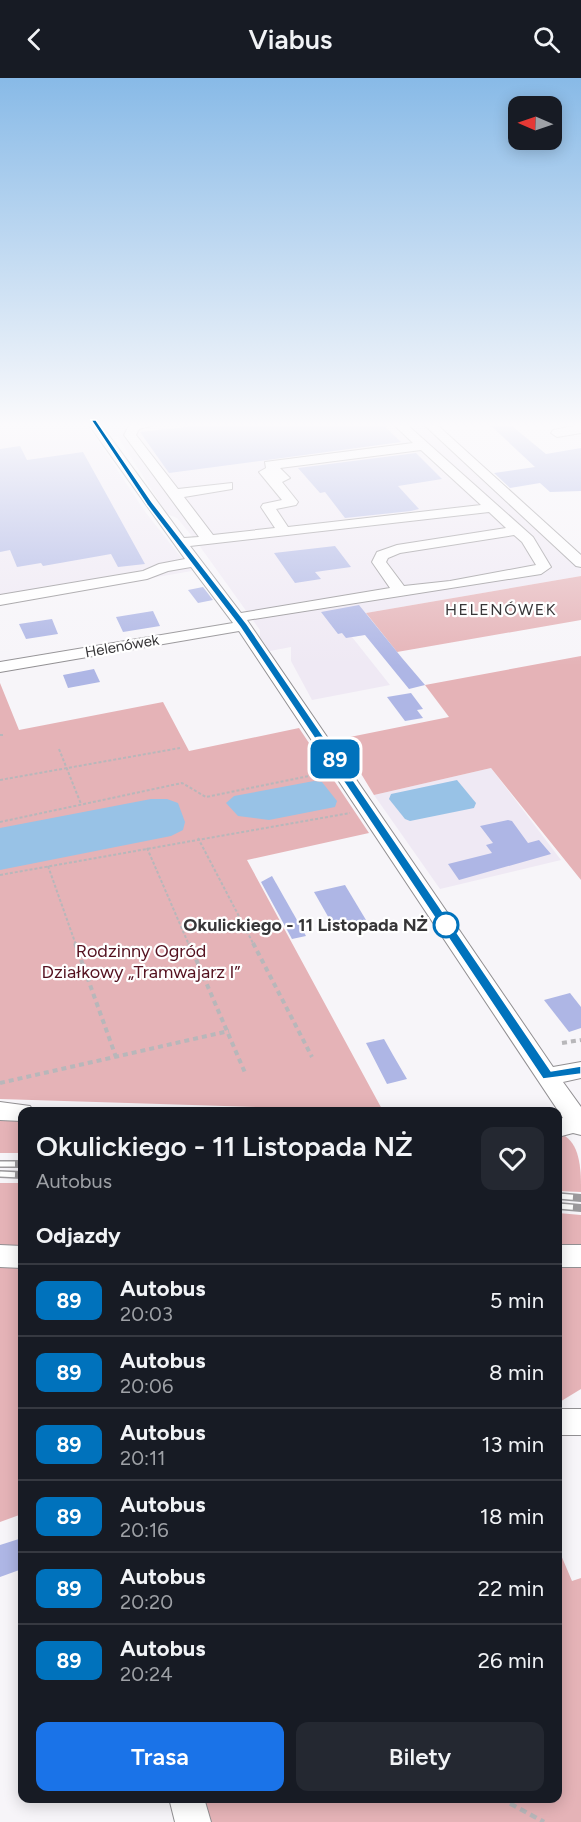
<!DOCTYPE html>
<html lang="pl">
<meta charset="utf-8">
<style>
:root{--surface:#171b24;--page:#242831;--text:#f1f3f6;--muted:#9ea1a6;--line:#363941;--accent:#1a73e8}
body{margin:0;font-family:Figtree,sans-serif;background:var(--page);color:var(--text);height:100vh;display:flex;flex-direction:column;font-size:22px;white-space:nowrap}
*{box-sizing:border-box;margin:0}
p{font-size:20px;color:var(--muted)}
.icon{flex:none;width:33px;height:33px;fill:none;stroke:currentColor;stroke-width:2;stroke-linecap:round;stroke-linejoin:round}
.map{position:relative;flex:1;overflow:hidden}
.panel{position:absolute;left:18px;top:1029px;width:544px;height:696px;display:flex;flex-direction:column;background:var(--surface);border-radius:12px;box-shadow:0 3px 15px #0003}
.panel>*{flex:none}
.badge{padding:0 12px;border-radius:9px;font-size:21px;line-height:39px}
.needle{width:39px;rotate:272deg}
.tools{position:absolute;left:508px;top:18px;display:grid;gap:12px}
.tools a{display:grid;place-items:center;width:54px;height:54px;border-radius:12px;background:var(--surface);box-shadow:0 3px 15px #0003;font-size:30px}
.map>.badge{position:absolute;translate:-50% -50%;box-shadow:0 0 0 3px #fff}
h2{padding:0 18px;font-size:22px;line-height:54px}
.round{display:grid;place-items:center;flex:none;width:63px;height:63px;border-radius:12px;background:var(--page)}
.head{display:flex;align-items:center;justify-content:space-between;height:102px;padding:0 18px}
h1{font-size:28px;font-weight:600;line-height:45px}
.cta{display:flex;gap:12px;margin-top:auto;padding:12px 18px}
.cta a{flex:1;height:69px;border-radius:12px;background:var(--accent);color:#fff;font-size:24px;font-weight:600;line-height:69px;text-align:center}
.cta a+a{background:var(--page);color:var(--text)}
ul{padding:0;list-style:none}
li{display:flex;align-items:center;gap:18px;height:72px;padding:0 18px;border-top:2px solid var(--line)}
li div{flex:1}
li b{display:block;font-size:22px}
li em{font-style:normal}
li .badge{min-width:66px;font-weight:700;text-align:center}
header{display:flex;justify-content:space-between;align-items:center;height:78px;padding:0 18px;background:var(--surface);font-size:27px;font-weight:600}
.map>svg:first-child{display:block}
</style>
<header><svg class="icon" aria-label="back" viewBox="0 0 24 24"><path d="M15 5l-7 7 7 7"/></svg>Viabus<svg class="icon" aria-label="search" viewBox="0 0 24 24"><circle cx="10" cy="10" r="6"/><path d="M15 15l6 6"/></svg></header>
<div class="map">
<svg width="581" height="1744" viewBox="0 0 581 1744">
<rect width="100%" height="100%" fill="#f7f5f9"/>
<!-- built -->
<g fill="#efe9f4">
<path d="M28 344H82L87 347 146 435 192 493 0 526V347Z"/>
<path d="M103 344H423L581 491V498L366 535 381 554 352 559 390 607 312 622 291 583V569L270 573 260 559V552L196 463 177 440 167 436 118 359H113Z"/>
<path d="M491 690 561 782 440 811 374 717Z"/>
</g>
<!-- green -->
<g fill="#e5b3b7">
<path d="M581 498V542L397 574 366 535Z"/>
<path d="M581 578V802L491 690 374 717 340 661 449 639 425 607Z"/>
<path d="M0 605 19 652 163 624 189 673 299 650 369 755 247 782 383 1033 0 1021Z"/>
<path d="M0 1042 22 1043V1075H0Z"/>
<path d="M565 1058C581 1069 581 1094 581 1114L558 1113V1059Z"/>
<path d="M0 1105H22V1436L0 1444Z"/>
<path d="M558 1135 581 1137V1167L558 1166Z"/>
<path d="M558 1184 581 1185V1311L558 1325Z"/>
<path d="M558 1470 572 1503 581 1500V1744H210L203 1721 558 1720Z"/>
</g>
<!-- water -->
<g fill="#98c2e6">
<path d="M457 702 476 725 474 730 410 743 405 741 389 721 391 716Z"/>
<path d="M314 703 322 704 337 723 335 729 269 742 238 738 226 725 234 718Z"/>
<path d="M151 721H167L178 725 185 744 183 752 171 758 0 792V750Z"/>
</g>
<!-- building -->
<g fill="#aeb6e5">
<path d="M231 344H380L401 364 169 395 140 354Z"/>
<path d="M487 344H507L546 376 581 370V413L550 414 540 405 510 410 494 395 535 389Z"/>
<path d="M20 368 27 382 83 374 145 486 118 489 111 476 43 488 41 485 17 489 10 472 0 474V371Z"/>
<path d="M416 375 442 401 398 408 419 431 411 433 345 440 325 414 320 415 298 390Z"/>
<path d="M335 468 351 489 315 494 321 501 295 505 274 475Z"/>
<path d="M203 509 213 522 198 525 188 512Z"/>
<path d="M359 527 402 580 425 607 409 611 365 557 346 560 342 555 338 556 321 534Z"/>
<path d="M153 533 160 548 123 554 116 539Z"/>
<path d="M52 541 58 556 26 561 19 546Z"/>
<path d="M94 591 100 604 68 610 63 597Z"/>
<path d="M411 615 423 631 417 632 423 640 405 643 387 619Z"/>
<path d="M508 742 512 743 528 765 539 762 551 776 459 802 448 786 492 775 486 767 493 765 480 748Z"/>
<path d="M272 798 306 858 292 861 261 804Z"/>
<path d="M345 807 366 842 334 849 314 814Z"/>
<path d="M570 915 581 929V950L569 954 544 922Z"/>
<path d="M384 961 393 977 407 1001 387 1006 366 965Z"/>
<path d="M22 1460V1491L0 1499V1467Z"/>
</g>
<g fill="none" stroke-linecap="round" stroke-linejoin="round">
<!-- minor casing -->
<g stroke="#929093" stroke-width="2">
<g id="minor">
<path d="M87 344H99L184 460 199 459 124 357 130 346 156 344 154 347 139 351 136 357 178 411 232 405V411L184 419 213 457 275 450 261 429 263 426 282 422 259 394 266 390 265 384 413 365 391 344H404L533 459 551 489 541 496 247 542 553 989 581 984V1000L563 1004 581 1029V1057L573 1055 558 1059V1041L563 1040 239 553 0 594V584L233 545 191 489 168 493 147 501 0 527V517L143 493 159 486 185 481ZM421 372 481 427 288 449 276 431 296 427 298 424 282 404 290 400 280 390ZM489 434 506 450 397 467 377 474 372 484 390 510 241 535 190 468ZM514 457 522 464 536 487 450 503 404 508 386 484 388 480 400 475Z"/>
<path d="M421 344H434L581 477V489L576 488Z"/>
<path d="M581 347V355L557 359 551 355 553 352Z"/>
<path d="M0 1024 30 1028 34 1034H22V1043L0 1042Z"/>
<path d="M0 1167 22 1168V1190L0 1189Z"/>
<rect x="558" y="1167" width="23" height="22"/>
<rect x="558" y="1331" width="23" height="26"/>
<path d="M169 1720H204L211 1744H175Z"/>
</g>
</g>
<!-- path-far2 -->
<g stroke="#b8b7ba" stroke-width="2" stroke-dasharray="3 2" stroke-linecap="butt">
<path d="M0 344H5"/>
<path d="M0 657H4"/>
<path d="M59 671 81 726"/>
<path d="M0 702 180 670"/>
<path d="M0 744 182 705 206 719 324 695"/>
<path d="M198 760 254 867"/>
<path d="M147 770 189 867"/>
<path d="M48 788 76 867"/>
<path d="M0 797 350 735"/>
</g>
<!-- path-far1 -->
<g stroke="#b8b7ba" stroke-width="4" stroke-dasharray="5 4" stroke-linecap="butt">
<path d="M75 865 116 979"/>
<path d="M189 865 246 997"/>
<path d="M253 865 312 979"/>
<path d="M562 965 581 962"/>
<path d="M0 1005 229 953"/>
</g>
<!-- path -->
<path stroke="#b8b7ba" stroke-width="4.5" stroke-dasharray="7 4.5" stroke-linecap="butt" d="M500 1720 544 1744"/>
<!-- minor -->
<use href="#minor" fill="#fff" fill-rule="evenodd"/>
<!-- rail casing -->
<g stroke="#9b999c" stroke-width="8">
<g id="rail">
<path d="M0 1086H22"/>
<path d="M0 1096 22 1097"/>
<path d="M558 1118 581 1120"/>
<path d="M558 1128 581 1130"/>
</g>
</g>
<!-- rail -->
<use href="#rail" stroke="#fff" stroke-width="5" stroke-dasharray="15" stroke-linecap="butt"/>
</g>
<!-- sky -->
<linearGradient id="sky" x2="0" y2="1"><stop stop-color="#88bae7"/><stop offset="0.59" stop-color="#fbfafc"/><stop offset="1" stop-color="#fbfafc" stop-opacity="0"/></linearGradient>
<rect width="581" height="588" fill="url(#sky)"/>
<!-- line -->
<path fill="#0072bc" stroke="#fff" stroke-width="1.5" d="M91 342H96L152 424 247 546 551 993 581 988V996L543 1001 240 549 147 427Z"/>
<!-- markers -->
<circle fill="#fff" stroke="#0072bc" stroke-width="3" cx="446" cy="847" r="12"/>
<g text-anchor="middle" stroke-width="4.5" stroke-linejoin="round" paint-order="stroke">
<!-- far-street labels -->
<g font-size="15" fill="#373638" stroke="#fff">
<text transform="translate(122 568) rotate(-10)" y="5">Helenówek</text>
</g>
<!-- far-neighbourhood labels -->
<g font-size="16" letter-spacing="1.5" fill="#373638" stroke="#fff">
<text x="501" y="537">HELENÓWEK</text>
</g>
<!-- stop labels -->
<g font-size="18" font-weight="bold" fill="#373638" stroke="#fff" text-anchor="end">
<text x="428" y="853">Okulickiego - 11 Listopada NŻ</text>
</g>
<!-- park labels -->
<g font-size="18" fill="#54111f" stroke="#fff">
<text x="141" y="879">Rodzinny Ogród<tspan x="141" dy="21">Działkowy „Tramwajarz I”</tspan></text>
</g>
</g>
</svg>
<div class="tools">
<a><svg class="needle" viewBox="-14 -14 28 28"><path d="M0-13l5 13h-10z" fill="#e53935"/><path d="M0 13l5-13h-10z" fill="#9ea1a6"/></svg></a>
</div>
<b class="badge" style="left:335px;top:681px;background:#0072bc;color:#fff">89</b>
<section class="panel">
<div class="head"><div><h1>Okulickiego - 11 Listopada NŻ</h1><p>Autobus</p></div><a class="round"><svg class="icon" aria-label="heart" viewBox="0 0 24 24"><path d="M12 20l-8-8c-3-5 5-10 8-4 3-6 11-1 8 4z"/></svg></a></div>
<h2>Odjazdy</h2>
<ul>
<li><span class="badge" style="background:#0072bc;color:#fff">89</span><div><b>Autobus</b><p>20:03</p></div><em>5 min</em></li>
<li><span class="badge" style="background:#0072bc;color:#fff">89</span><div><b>Autobus</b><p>20:06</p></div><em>8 min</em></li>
<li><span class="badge" style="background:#0072bc;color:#fff">89</span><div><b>Autobus</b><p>20:11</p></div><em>13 min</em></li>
<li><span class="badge" style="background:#0072bc;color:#fff">89</span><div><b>Autobus</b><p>20:16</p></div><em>18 min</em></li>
<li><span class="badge" style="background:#0072bc;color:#fff">89</span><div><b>Autobus</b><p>20:20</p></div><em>22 min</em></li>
<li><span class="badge" style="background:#0072bc;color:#fff">89</span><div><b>Autobus</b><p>20:24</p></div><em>26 min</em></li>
</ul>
<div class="cta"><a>Trasa</a><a>Bilety</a></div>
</section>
</div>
